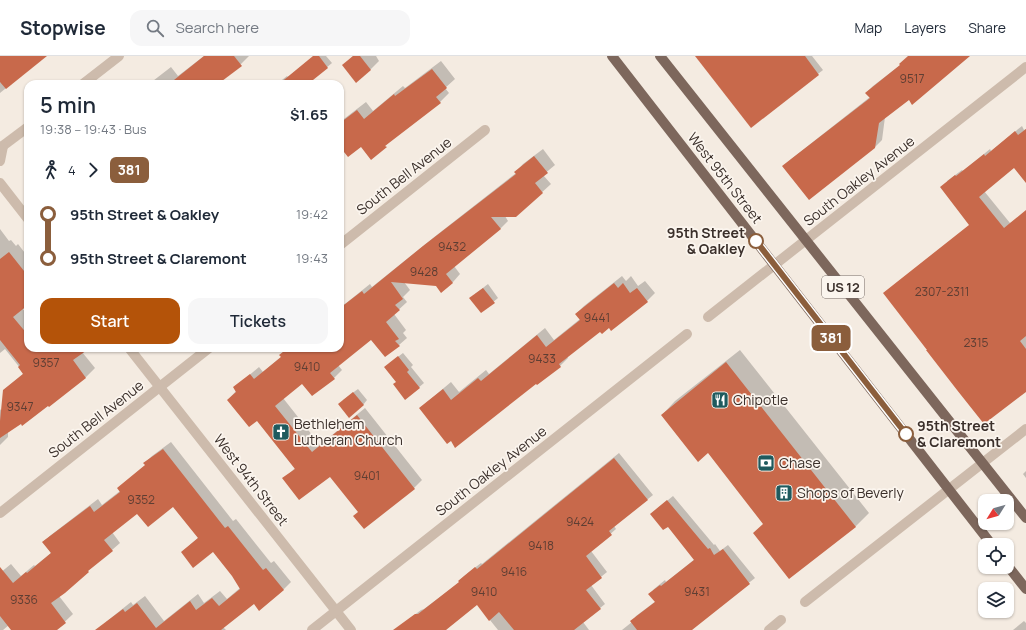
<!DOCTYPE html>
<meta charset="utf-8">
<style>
:root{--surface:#fff;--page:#f6f6f7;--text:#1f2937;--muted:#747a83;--line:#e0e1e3;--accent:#b45309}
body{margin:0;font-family:Manrope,sans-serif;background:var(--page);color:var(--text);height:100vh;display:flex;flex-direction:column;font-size:15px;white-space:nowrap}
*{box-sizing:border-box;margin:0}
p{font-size:13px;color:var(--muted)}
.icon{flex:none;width:22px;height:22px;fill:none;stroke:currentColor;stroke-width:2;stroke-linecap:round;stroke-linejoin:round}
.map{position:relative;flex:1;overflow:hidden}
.sheet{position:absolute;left:24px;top:24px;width:320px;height:272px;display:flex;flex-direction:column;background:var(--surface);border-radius:12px;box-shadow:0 1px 3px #0004}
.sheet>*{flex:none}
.badge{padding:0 8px;border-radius:6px;font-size:14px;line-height:26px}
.needle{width:26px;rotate:233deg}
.controls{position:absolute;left:978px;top:438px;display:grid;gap:8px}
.controls a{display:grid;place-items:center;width:36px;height:36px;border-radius:8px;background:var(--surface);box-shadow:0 1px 3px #0004;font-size:20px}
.map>.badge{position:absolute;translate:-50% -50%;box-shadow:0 0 0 2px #fff}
.legs{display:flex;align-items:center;gap:6px;height:44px;padding:0 16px;font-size:13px}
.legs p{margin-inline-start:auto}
.summary{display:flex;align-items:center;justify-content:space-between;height:68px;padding:0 16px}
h1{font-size:22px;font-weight:600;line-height:30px}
.action{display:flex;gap:8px;margin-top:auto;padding:8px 16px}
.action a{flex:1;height:46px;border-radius:12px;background:var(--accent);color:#fff;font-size:16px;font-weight:600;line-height:46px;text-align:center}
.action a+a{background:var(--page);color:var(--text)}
ul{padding:0 16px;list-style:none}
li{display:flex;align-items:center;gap:14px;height:44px;font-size:15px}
li i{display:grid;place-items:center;width:6px;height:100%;margin:0 5px;background:currentColor}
li i::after{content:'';width:10px;height:10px;margin:-5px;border:3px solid;border-radius:50%;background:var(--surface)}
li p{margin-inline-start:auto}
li:first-child i{background:linear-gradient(#0000 50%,currentColor 0)}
li:last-child i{background:linear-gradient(currentColor 50%,#0000 0)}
header{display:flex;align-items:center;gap:24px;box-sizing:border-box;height:56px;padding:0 20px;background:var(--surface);border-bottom:1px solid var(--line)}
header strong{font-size:19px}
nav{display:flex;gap:22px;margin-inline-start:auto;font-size:14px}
.search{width:280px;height:36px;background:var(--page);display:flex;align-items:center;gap:10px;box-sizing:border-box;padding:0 14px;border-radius:12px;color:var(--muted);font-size:15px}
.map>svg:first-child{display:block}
</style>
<header>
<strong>Stopwise</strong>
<div class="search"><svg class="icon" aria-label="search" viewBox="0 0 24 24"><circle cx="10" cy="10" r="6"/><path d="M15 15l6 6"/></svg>Search here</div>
<nav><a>Map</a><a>Layers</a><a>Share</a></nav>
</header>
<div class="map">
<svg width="1026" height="574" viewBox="0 0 1026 574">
<rect width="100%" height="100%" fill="#f4ebe1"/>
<!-- shadow -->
<g fill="#0003">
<path d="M0 0H45L0 37Z"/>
<path d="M204 0H249L241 8 215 28H149L171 11 178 20Z"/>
<path d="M314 0H326L332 7 307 28H277L287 20 288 21Z"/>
<path d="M353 0H376L379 5 370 14 343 10Z"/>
<path d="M696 0H812L823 14 752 70Z"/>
<path d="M912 0H969L885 61 882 84 875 91 790 104 870 41 866 37 873 30Z"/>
<path d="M441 5 455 23 445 32 449 37 440 46 395 81 371 102 361 89 340 90V66L366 46 373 55 403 30 405 32Z"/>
<path d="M1022 70 1024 74 1026 73V125L1014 110 984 135 1010 167 1026 157V334L884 237 970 169 947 125 962 114 963 115 990 93 991 95Z"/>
<path d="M543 93 555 109 543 119 551 128 516 160H505L508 165 500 173 454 210 460 218 453 226 442 235 437 229 404 226 410 234 403 241 407 246 394 258 406 274 403 277 407 282 399 289 372 282 338 309 342 314 334 322 302 326 283 342 320 389 365 352 422 424 414 432 359 456 330 419 284 423 295 412 257 363 228 344 236 335 234 332 259 311 263 316 282 300 281 299 287 292H340V252L370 228 372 231 433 182 516 117V116L523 108Z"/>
<path d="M0 173 9 185 11 184 16 190 18 188 28 201V248L22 252 28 259V292H86L82 296 95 312 86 321 49 350 48 348 8 376V381L0 389V353L2 356 4 334 24 317 5 293 0 297Z"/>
<path d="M622 220 626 225 631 220 638 230 645 225 655 237 647 245 611 273 609 271 600 274 567 300 568 302 560 310 538 328 537 326 451 384 420 352 451 326 459 336 486 314 489 318 545 272 554 284 580 263 576 258 584 250Z"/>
<path d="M488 228 498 242 481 256 475 238Z"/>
<path d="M740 294 869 457 855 471 764 467 708 396 662 359 675 345Z"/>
<path d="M403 297 413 309 411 311 424 327 405 343 397 326 390 307Z"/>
<path d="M358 333 367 344 363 349 343 344Z"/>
<path d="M171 386 233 465 236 463 271 507 274 505 291 526 283 534 254 547 223 571 226 574H112L106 566 131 546 133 549 145 540 164 565 198 538 204 547 220 535 227 543 240 532 233 520 213 495 182 496 199 481 173 450 137 456 112 476 120 487 59 540 73 558 56 574H12L9 569 3 574H0V517L11 508 21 520 34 509 35 510 51 497 43 486 51 479 98 443 102 449 120 435 118 432 146 409 145 407 152 400Z"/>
<path d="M619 397 653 439 614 470 616 473 591 495 607 516 591 529 605 548 583 566 589 574H498L477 548 445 574H405L401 569 421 554 424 553 460 526 459 525 464 520 481 507 482 508Z"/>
<path d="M1026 415V422L1023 418Z"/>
<path d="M673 440 714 489 715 488 720 495 728 489 755 522 689 574H622L632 566 636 560 656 545 650 538 654 533 665 524 666 526 695 503 657 453Z"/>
<path d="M1024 565 1026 567V574H1013Z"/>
</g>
<!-- building -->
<g fill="#c8694b">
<path d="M0 0H47L6 33 0 26Z"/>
<path d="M204 0H234L242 10 218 28H169Z"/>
<path d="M313 0H319L328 12 308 28H279Z"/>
<path d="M353 0H360L371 14 356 27 342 9Z"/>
<path d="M695 0H805L819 19 751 72Z"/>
<path d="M908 0H970L912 49 909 44 879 67 875 92 809 144 782 110 870 42 865 37 900 9 899 8Z"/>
<path d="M432 13 447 32 436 41 441 47 385 90 387 91 371 104 361 91 348 101 340 91V67L357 54 364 63 394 38 395 40Z"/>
<path d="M1026 73V127L1014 112 979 141 1004 172 1026 154V280L1020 285 1026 293V336L984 368 957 334 926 294H927L883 237 969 169 940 131 955 119 956 120 984 98 985 100 1015 75 1018 79Z"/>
<path d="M534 100 548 117 535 127 543 137 516 161H491L501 173 446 218 453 227 441 237 436 230 391 226 403 243 395 249 400 254 386 266 399 283 395 285 400 290 385 301 371 284 330 317 335 323 312 340 302 328 275 350 312 396 357 359 415 433 364 473 353 460 358 456 330 421 299 444 282 422 295 413 257 365 249 371 227 344 236 336 233 331 250 318 254 323 281 301 279 299 288 292H340V252L362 235 364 238 423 190 516 118 514 116Z"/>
<path d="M9 196 28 220V249L13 261 28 279V292H90L73 304 86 322 49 351 48 350 22 370 21 368 0 382V365L3 334 23 318 18 311 20 309 0 284V203Z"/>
<path d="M614 227 618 232 623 227 630 237 637 232 648 246 611 275 609 272 602 278 600 276 559 308 561 311 537 329 536 328 455 392 451 385 447 388 419 352 443 333 451 344 478 322 481 325 537 279 546 291 580 264 575 258Z"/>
<path d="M483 232 495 247 481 257 469 242Z"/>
<path d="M398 300 409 314 407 316 420 332 405 344 393 328 396 326 384 311Z"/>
<path d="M726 306 856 471 789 523 753 477 763 468 708 397 698 406 661 359Z"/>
<path d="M353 336 364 349 349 362 338 348Z"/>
<path d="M163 393 225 472 228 470 263 514 266 512 284 534 259 555 254 548 221 574H95L123 553 125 556 137 547 156 572 190 545 196 554 212 542 219 550 240 533 232 520 213 496 193 512 181 496 198 482 173 451 148 471 137 458 104 484 113 495 88 515 89 516 65 537 51 547 66 567 57 574H11L0 560V511L13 527 26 516 27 517 51 497 42 486 90 450 94 456 120 436 117 432 145 409 143 407Z"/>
<path d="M614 402 648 444 609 475 612 479 586 500 602 522 586 534 601 553 574 574H514L499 556 489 565 477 549 446 574H393L415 558H418L459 526 458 525 475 511 477 513Z"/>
<path d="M667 444 708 493 710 492 714 499 723 493 750 528 692 574H637L630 565 655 546 648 538 660 529 661 530 694 504 668 471 663 474 650 458Z"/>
</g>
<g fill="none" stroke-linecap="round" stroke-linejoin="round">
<!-- minor -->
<g stroke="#cdbbac" stroke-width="10">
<path d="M83 28 119 0"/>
<path d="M0 92 28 71"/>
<path d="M0 105 3 90"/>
<path d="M0 127 28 163"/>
<path d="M340 189 485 74"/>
<path d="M708 261 1026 11"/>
<path d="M129 292 351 574"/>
<path d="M0 457 209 292"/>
<path d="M805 546 1026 373"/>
<path d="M312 574 687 278"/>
<path d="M769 574 781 564"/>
</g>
<!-- major -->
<g stroke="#7d675c" stroke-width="10">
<path d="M612 0 992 489"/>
<path d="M660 0 1026 462"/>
<path d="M1007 509 1026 533"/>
</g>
</g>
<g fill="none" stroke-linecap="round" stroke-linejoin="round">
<!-- line-1 casing -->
<g stroke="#fff" stroke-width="9">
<path id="line-1" d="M756 185 906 378"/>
</g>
<!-- line-1 -->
<use href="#line-1" stroke="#8b5e3c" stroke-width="6"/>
</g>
<!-- icons -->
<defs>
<g id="restaurant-square" transform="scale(0.9)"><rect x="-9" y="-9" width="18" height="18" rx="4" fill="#1f5a5e" stroke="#fbf5ee"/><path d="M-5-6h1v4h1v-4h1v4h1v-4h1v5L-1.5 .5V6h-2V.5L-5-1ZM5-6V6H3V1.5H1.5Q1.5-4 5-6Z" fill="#fff"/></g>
<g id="church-square" transform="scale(0.9)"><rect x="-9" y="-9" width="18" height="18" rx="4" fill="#1f5a5e" stroke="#fbf5ee"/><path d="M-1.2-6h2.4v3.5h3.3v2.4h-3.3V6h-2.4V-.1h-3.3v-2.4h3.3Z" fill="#fff"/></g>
<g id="bank-square" transform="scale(0.9)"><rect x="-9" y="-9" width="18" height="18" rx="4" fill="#1f5a5e" stroke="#fbf5ee"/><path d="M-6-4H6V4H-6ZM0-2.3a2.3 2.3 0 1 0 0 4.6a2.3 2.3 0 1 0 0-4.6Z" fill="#fff"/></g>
<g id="building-square" transform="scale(0.9)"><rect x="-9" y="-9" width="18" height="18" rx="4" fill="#1f5a5e" stroke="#fbf5ee"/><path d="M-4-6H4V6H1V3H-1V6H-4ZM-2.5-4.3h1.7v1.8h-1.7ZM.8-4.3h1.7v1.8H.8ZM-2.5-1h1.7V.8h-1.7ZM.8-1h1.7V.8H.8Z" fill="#fff"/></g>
</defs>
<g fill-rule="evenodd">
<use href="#restaurant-square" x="720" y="344"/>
<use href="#church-square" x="281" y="376"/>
<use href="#bank-square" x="766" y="407"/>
<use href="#building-square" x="784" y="437"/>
</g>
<!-- markers -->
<g fill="#fff" stroke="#8b5e3c" stroke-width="2">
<circle cx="756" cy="185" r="7"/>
<circle cx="906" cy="378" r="7"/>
</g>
<g text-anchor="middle" stroke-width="3.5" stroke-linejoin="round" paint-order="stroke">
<!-- number labels -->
<g font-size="12" fill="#5e3e33">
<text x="912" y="27">9517</text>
<text x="452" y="195">9432</text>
<text x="424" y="220">9428</text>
<text x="942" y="240">2307-2311</text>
<text x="597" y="266">9441</text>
<text x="976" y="291">2315</text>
<text x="542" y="307">9433</text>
<text x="46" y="311">9357</text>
<text x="307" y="315">9410</text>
<text x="20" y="355">9347</text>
<text x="367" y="424">9401</text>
<text x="141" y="448">9352</text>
<text x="580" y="470">9424</text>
<text x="541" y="494">9418</text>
<text x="514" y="520">9416</text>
<text x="484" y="540">9410</text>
<text x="697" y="540">9431</text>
<text x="24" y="548">9336</text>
</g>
<!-- shield labels -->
<rect fill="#fbf5ee" stroke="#756b66" stroke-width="1" x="822" y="220" width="42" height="22" rx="3"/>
<g font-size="13" font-weight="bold" fill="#3b302b">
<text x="843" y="236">US 12</text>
</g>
<!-- street labels -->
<g font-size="14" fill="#3b302b" stroke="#fbf5ee">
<text transform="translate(404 120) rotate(-38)" y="5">South Bell Avenue</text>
<text transform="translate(725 122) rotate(52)" y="5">West 95th Street</text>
<text transform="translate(859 125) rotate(-38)" y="5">South Oakley Avenue</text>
<text transform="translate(96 363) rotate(-38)" y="5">South Bell Avenue</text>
<text transform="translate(491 415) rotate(-38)" y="5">South Oakley Avenue</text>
<text transform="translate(251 424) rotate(52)" y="5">West 94th Street</text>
</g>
<!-- stop labels -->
<g font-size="14" font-weight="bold" fill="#3b302b" stroke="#fbf5ee" text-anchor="end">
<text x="745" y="182">95th Street<tspan x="745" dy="16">&amp; Oakley</tspan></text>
<text x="917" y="375" text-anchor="start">95th Street<tspan x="917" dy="16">&amp; Claremont</tspan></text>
</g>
<!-- poi labels -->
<g font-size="14" fill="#3b302b" stroke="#fbf5ee" text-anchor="start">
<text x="733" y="349">Chipotle</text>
<text x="294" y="373">Bethlehem<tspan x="294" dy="16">Lutheran Church</tspan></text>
<text x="779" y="412">Chase</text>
<text x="797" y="442">Shops of Beverly</text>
</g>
</g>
</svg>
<div class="controls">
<a><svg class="needle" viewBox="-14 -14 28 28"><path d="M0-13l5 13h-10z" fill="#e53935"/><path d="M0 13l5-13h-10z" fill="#747a83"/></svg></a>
<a><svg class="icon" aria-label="locate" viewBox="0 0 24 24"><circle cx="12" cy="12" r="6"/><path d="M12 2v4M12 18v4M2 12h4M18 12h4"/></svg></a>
<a><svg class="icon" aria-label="layers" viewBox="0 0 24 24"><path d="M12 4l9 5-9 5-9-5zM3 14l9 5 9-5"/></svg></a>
</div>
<b class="badge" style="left:831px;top:282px;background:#8b5e3c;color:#fff">381</b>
<section class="sheet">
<div class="summary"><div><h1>5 min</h1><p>19:38 – 19:43 · Bus</p></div><b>$1.65</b></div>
<div class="legs"><svg class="icon" aria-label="walk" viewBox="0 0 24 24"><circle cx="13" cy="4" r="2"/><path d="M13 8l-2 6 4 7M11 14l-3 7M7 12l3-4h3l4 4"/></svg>4<svg class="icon" aria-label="forward" viewBox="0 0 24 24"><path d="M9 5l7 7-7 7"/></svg><b class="badge" style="background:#8b5e3c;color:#fff">381</b></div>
<ul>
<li><i style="color:#8b5e3c"></i><b>95th Street &amp; Oakley</b><p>19:42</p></li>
<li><i style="color:#8b5e3c"></i><b>95th Street &amp; Claremont</b><p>19:43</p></li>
</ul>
<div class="action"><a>Start</a><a>Tickets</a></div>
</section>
</div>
